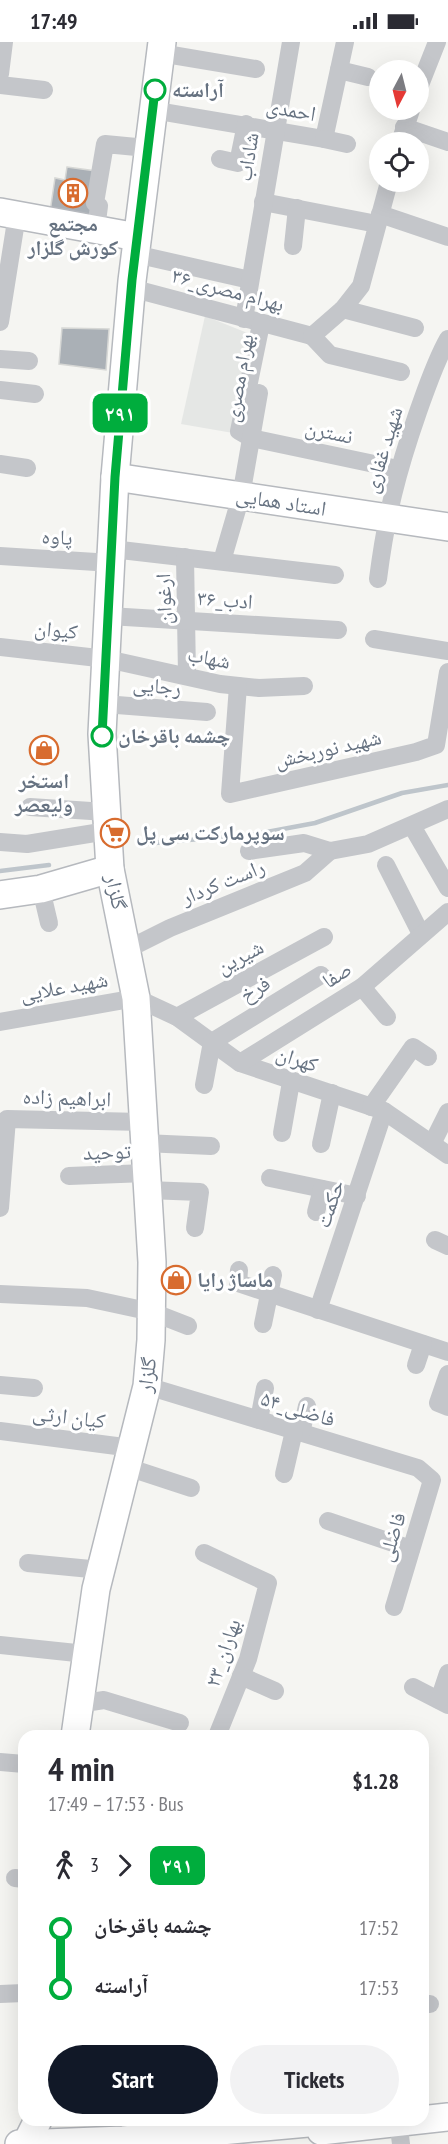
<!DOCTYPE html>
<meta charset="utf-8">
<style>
:root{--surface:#fff;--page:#f2f2f3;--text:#2b2b33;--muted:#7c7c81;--accent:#111827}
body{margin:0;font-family:"PT Sans Narrow","Noto Naskh Arabic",sans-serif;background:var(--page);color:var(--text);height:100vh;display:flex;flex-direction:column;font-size:22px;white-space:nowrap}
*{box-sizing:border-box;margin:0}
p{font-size:20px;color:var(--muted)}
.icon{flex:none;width:33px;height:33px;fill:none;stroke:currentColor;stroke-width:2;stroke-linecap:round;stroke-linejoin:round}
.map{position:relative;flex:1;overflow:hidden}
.panel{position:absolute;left:18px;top:1688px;width:411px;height:396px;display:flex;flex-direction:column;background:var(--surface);border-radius:18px;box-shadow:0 6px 24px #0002}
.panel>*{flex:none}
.badge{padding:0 12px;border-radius:9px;font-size:21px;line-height:39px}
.needle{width:39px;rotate:187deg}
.fabs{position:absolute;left:369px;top:18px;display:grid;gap:12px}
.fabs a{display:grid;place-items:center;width:60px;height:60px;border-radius:50%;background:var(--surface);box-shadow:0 6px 24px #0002;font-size:30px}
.map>.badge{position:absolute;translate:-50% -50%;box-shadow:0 0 0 3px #fff}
.legs{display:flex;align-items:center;gap:9px;height:66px;padding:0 30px;font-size:20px}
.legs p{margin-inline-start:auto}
.overview{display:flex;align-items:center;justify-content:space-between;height:102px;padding:0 30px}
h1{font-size:33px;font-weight:700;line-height:45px}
.button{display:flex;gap:12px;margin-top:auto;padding:12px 30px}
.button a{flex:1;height:69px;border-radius:36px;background:var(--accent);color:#fff;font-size:24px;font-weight:700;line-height:69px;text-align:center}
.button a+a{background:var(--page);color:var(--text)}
ul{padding:0 30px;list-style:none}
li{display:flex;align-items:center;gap:21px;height:60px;font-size:22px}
li i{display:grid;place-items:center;width:9px;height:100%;margin:0 8px;background:currentColor}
li i::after{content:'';width:15px;height:15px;margin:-8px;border:4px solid;border-radius:50%;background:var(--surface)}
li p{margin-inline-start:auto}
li:first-child i{background:linear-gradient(#0000 50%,currentColor 0)}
li:last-child i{background:linear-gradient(currentColor 50%,#0000 0)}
.status{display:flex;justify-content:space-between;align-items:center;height:42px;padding:0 30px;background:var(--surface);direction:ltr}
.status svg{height:16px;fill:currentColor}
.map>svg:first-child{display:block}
</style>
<div class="status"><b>17:49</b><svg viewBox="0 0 49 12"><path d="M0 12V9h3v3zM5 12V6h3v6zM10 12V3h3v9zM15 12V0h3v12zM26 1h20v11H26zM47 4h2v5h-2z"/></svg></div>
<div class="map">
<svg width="448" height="2102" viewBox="0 0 448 2102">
<rect width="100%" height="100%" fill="#f5f5f2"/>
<!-- built -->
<path fill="#e5e7e5" d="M205 274 255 294 233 391 181 382Z"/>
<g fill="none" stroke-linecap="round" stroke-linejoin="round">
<!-- stream -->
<g stroke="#bec5cb" stroke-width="4.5">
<path d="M144 802 256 792 315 781 402 751 448 743"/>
<path d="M0 829 49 823"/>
</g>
</g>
<!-- building -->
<g fill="#aab0b6" stroke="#d6d7d5" stroke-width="1.5">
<path d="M67 125 96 129 95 177 50 170 55 136 65 138Z"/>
<path d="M62 286 109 287 106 328 59 322Z"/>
</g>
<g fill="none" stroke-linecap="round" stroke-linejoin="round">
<!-- secondary casing -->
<g stroke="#b6b9be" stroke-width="30">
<g id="secondary">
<path d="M0 170 137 195"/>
<path d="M115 435 448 485"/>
<path d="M0 853 41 847 110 827"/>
<path d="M75 1694 96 1547 147 1344 151 1298 152 1220 136 956 110 827 102 692 115 435 132 239 162 0"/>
<path d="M321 2089 448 2075"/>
<path d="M19 2102 123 2098 341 2078"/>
<path d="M26 2102 38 2078"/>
</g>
</g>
<!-- street -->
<g stroke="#c4c6ca" stroke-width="18">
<path d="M160 11 256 27"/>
<path d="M339 28 368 35"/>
<path d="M0 32 4 0"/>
<path d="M0 43 44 48"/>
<path d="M418 48 437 0"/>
<path d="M152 68 324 97 345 0"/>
<path d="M404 85 448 100"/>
<path d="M324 97 347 102"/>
<path d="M400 100 411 68"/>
<path d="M220 117 238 121 246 82"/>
<path d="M263 160 377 182"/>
<path d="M380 172 448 195"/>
<path d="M96 187 99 164 95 161 105 102 147 106"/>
<path d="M293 204 297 166"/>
<path d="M135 212 250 238"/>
<path d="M131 246 312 294"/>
<path d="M343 267 415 286"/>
<path d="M244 277 291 0"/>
<path d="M0 280 17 173"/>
<path d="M261 282 239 389 251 396 398 427"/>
<path d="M312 294 343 267 361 244 389 140"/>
<path d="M312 294 330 313 401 330"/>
<path d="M0 317 29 319"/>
<path d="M0 348 35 352"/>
<path d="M0 422 27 426"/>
<path d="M112 507 335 533"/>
<path d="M0 514 112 521"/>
<path d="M185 515 187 633"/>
<path d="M222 519 241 454 259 351"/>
<path d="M378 537C386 474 397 430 418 370 427 345 435 320 448 297"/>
<path d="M109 574 338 588"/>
<path d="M374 597 448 609"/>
<path d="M0 605 107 617 220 642 259 646 304 644"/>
<path d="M238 644 230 752 416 710 436 703 448 630"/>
<path d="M104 662 207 670"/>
<path d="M30 765 106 770"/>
<path d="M412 784 448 846"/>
<path d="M0 800 27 802 107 789"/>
<path d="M249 809 304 801 330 809 368 802 448 767"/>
<path d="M386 823 421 892"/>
<path d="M41 847 49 881"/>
<path d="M128 907 170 886 305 831 330 809"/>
<path d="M362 945 387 975"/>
<path d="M177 975 324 895"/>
<path d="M0 980 136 956 177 975 240 1021 384 1069 448 1113"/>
<path d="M240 1021 362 945 448 870"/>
<path d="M204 1043 212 1000 321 933"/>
<path d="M371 1065 413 1005 428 1015"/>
<path d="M282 1091 291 1040"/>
<path d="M144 1101 211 1104"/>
<path d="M321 1102 332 1051"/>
<path d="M432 1102 448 1070"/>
<path d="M69 1134 146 1131"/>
<path d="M270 1136 357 1154"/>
<path d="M147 1148 200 1150 195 1186"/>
<path d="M0 1166 7 1077 143 1080"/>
<path d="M316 1170 322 1147"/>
<path d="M435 1198 448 1204"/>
<path d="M239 1228 238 1241 448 1310"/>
<path d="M0 1252 87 1256 152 1270 188 1284"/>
<path d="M318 1268 384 1069"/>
<path d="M263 1282 273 1233"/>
<path d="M416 1323 423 1302"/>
<path d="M448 1332 438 1361 448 1365"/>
<path d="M0 1343 34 1346"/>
<path d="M147 1344 418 1426 432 1438 394 1565"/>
<path d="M259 1378 265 1346"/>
<path d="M0 1389 132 1406"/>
<path d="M301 1391 307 1364"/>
<path d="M127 1425 191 1446"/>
<path d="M284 1432 294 1389"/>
<path d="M328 1479 411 1507"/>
<path d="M204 1511 268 1541 248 1617 217 1694"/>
<path d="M28 1521 101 1528"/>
<path d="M0 1603 86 1612"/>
<path d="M241 1634 275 1649"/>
<path d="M413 1645 448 1663"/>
<path d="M439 1658 448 1631"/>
<path d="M78 1662 104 1658 180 1681"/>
<path d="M0 1720 24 1722"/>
<path d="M15 1836 24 1837"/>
<path d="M0 1952 24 1951"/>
<path d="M423 1962H430"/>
<path d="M398 2078 401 2102"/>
</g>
<!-- secondary -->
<use href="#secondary" stroke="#fff" stroke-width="27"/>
</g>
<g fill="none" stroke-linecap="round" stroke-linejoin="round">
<!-- line-1 casing -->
<g stroke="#fff" stroke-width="14">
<path id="line-1" d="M102 694 115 435 132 238 155 48"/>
</g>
<!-- line-1 -->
<use href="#line-1" stroke="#00ad3d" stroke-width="9"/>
</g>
<!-- icons -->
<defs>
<g id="building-ring" transform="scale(1.5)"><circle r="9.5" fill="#fff" stroke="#d86c2f" stroke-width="1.5"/><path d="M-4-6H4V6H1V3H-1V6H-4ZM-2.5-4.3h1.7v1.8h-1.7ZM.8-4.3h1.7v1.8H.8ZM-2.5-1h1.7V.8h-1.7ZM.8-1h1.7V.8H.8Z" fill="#d86c2f"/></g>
<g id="shop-ring" transform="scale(1.5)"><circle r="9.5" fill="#fff" stroke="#d86c2f" stroke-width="1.5"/><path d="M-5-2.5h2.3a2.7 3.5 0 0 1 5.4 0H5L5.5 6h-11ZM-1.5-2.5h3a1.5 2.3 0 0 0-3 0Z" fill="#d86c2f"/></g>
<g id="supermarket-ring" transform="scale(1.5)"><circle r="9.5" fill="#fff" stroke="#d86c2f" stroke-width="1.5"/><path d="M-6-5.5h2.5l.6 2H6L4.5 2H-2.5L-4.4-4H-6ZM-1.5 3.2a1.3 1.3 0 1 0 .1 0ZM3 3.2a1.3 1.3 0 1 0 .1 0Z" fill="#d86c2f"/></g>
</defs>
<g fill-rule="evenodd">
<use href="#building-ring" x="73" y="151"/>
<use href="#shop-ring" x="44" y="708"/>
<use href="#supermarket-ring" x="115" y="791"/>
<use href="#shop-ring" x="176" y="1238"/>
</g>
<!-- markers -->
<g fill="#fff" stroke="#00ad3d" stroke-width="3">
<circle cx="155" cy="48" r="10"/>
<circle cx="102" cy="694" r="10"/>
</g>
<g text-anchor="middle" stroke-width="6" stroke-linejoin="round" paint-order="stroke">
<!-- stop labels -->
<g font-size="21" font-weight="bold" fill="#667281" stroke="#fff" text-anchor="start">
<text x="172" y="55">آراسته</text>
<text x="118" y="701">چشمه باقرخان</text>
</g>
<!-- street labels -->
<g font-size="21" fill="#667281" stroke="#fff">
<text transform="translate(291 68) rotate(10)" y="7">احمدی</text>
<text transform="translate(248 115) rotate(-81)" y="7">شاداب</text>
<text transform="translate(228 248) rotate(15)" y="7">۳۶_بهرام مصری</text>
<text transform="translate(239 336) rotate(-80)" y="7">بهرام مصری</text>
<text transform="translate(329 390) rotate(12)" y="7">نسترن</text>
<text transform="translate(383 408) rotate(-73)" y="7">شهید غفاری</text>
<text transform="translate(281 460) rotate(9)" y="7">استاد همایی</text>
<text transform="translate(57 495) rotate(3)" y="7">پاوه</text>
<text transform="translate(164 557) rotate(-92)" y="7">ارغوان</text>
<text transform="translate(225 558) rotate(4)" y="7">۳۶_ادب</text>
<text transform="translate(56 588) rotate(6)" y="7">کیوان</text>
<text transform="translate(209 616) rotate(11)" y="7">شهاب</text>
<text transform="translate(157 644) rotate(5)" y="7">رجایی</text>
<text transform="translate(328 707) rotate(-13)" y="7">شهید نوربخش</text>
<text transform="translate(223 840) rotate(-22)" y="7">راست کردار</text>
<text transform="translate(116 850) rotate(78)" y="7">گلزار</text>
<text transform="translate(240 915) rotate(-28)" y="7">شیرین</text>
<text transform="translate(337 933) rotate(-33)" y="7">صفا</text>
<text transform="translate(64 945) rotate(-10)" y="7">شهید علایی</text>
<text transform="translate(255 947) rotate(-31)" y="7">فرخ</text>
<text transform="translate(297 1017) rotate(18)" y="7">کهران</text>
<text transform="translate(67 1056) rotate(2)" y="7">ابراهیم زاده</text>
<text transform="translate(107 1110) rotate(-2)" y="7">توحید</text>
<text transform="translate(330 1162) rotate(-71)" y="7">حکمت</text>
<text transform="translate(147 1333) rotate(-82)" y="7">گلزار</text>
<text transform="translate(298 1367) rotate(17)" y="7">۵۴_فاضلی</text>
<text transform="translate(69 1375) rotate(7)" y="7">کیان ارثی</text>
<text transform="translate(392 1495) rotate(-73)" y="7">فاضلی</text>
<text transform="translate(223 1611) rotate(-71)" y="7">۲۳_بهاران</text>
</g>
<!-- poi labels -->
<g font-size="21" font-weight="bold" fill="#667281" stroke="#fff">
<text x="73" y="189">مجتمع<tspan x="73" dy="24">کورش گلزار</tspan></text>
<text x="44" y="746">استخر<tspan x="44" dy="24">ولیعصر</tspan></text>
<text x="136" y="798" text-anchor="start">سوپرمارکت سی پل</text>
<text x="197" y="1245" text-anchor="start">ماساژ رایا</text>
</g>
</g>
</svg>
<div class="fabs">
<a><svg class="needle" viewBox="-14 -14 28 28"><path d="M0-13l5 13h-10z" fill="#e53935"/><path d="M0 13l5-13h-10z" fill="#7c7c81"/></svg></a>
<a><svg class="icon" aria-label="locate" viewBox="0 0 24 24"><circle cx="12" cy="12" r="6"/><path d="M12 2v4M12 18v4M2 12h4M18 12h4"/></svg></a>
</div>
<b class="badge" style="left:120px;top:371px;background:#00ad3d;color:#fff">۲۹۱</b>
<section class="panel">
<div class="overview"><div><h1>4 min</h1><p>17:49 – 17:53 · Bus</p></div><b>$1.28</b></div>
<div class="legs"><svg class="icon" aria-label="walk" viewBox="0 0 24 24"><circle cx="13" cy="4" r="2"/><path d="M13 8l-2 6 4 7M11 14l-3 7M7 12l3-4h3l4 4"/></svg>3<svg class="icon" aria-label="forward" viewBox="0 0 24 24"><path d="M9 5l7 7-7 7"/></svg><b class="badge" style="background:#00ad3d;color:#fff">۲۹۱</b></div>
<ul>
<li><i style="color:#00ad3d"></i><b>چشمه باقرخان</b><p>17:52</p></li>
<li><i style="color:#00ad3d"></i><b>آراسته</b><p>17:53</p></li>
</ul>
<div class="button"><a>Start</a><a>Tickets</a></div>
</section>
</div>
